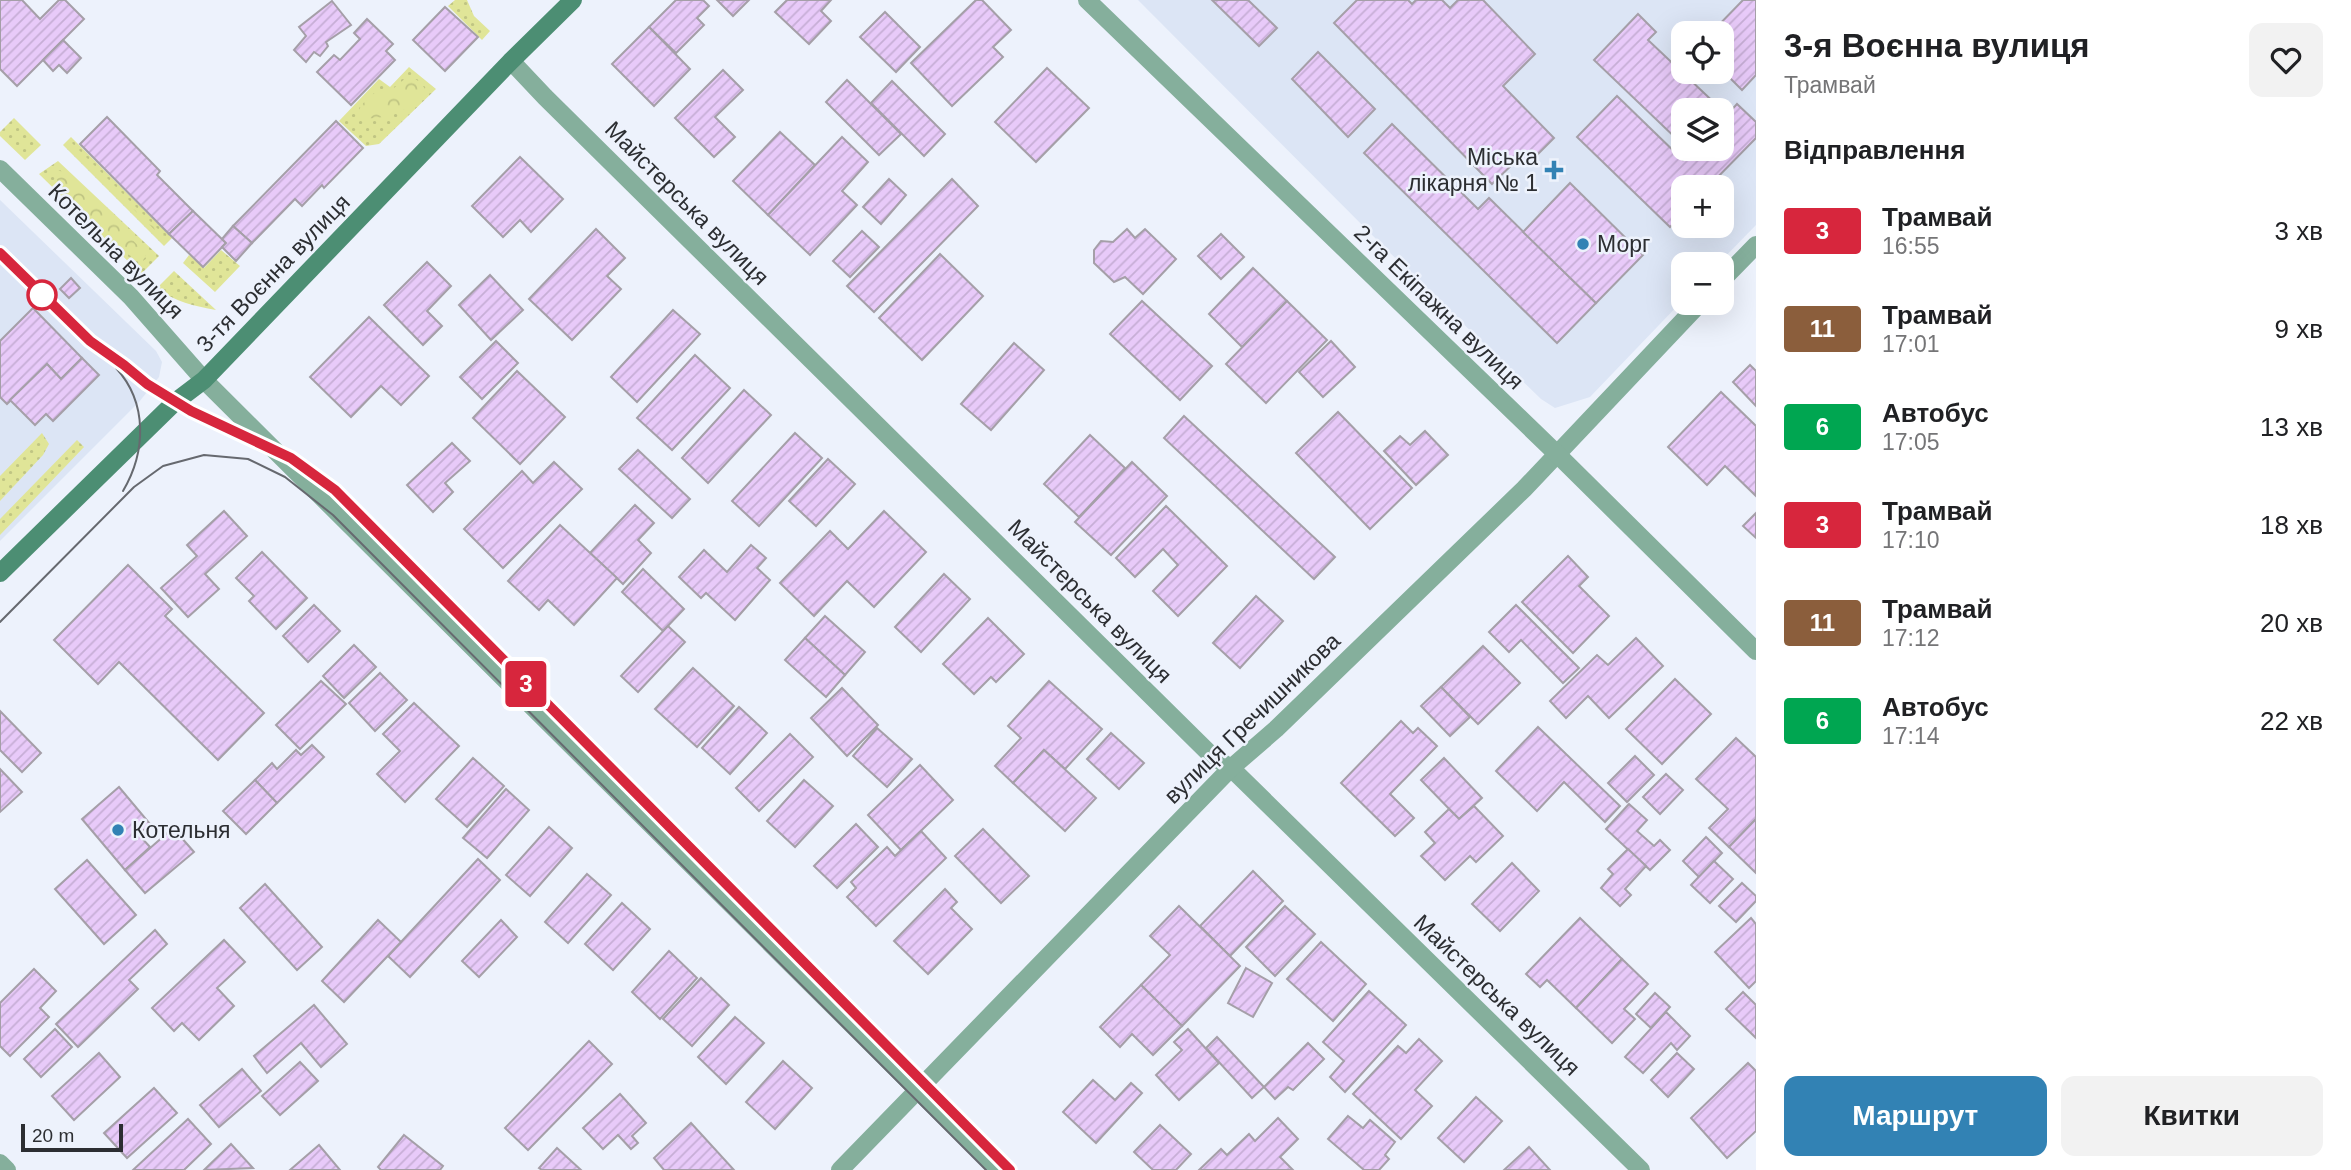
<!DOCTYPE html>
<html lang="uk">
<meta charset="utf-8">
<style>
:root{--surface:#fff;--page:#f2f2f2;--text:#202124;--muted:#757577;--accent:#3282b4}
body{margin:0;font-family:Helvetica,sans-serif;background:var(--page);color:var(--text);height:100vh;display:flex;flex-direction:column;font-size:26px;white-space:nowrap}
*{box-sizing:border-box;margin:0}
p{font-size:23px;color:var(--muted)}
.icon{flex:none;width:38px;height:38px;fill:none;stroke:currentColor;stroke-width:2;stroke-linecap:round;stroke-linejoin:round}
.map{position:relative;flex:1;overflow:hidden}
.details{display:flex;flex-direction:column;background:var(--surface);width:595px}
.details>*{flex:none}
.badge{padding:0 14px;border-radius:5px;font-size:24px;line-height:46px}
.buttons{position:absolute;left:1671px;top:21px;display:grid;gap:14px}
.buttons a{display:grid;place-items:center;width:63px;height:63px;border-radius:14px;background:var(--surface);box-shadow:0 7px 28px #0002;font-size:35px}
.scale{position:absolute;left:21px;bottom:18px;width:102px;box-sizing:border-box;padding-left:7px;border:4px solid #2c2e32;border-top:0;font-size:19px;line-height:24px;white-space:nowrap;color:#2c2e32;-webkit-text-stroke:5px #edf2fc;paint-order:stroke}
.map>.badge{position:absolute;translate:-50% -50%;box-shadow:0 0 0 4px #fff}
h2{padding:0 28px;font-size:26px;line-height:63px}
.round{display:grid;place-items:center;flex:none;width:74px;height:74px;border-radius:14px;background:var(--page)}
.headline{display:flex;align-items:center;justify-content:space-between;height:119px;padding:0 28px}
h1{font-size:33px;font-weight:800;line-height:52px}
.action{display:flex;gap:14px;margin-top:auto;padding:14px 28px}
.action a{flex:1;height:80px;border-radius:14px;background:var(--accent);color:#fff;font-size:28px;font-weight:800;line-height:80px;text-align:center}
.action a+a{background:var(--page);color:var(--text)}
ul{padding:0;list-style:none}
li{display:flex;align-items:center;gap:21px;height:98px;padding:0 28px}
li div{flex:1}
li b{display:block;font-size:26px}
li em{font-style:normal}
li .badge{min-width:77px;font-weight:700;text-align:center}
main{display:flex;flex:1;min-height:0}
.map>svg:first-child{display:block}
</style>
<main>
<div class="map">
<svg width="1756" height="1170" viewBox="0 0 1756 1170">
<defs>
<pattern id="grass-dots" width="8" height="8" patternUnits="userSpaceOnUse" patternTransform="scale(1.75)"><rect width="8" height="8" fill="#e0e598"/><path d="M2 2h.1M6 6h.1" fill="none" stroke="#c0c583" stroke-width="1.8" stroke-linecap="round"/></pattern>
<pattern id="forest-crowns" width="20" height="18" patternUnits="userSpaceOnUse" patternTransform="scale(1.75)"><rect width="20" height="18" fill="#e0e598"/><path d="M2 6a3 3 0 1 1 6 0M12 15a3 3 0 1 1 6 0" fill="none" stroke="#c0c583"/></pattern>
<pattern id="building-hatch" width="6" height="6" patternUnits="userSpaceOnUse" patternTransform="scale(1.75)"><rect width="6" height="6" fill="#e8caf9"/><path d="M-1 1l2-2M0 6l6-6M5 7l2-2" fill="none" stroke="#c7aed6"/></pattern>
</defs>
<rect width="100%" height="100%" fill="#edf2fc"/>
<!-- built -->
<g fill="#dce5f5" fill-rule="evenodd">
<path d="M1138 0H1756V225L1718 264H1684L1683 300 1590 397 1555 408 1541 399 1386 249ZM1684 33H1722V72H1684ZM1684 110H1722V149H1684ZM1684 187H1722V226H1684Z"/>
<path d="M0 200 156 351 162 362 159 377 139 402 0 541Z"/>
</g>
<!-- grass -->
<g fill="url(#grass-dots)">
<path d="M455 0H467L474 16 490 31 482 40 448 6Z"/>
<path d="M409 67 436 89 379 144 366 146 339 121 379 79 390 87Z"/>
<path d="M14 118 41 145 25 160 0 136V132Z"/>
<path d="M71 137 172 238 164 246 63 145Z"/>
<path d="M58 161 159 256 141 274 39 174Z"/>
<path d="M221 250 240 266 215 292 183 263 189 255 204 268Z"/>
<path d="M174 271 216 310C194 306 175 302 157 288Z"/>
<path d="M42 433 49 444 43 455 0 501V476Z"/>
<path d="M77 440 84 447 0 535V519Z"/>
</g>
<!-- forest -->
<g fill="url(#forest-crowns)">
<path d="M407 77C415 77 421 82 425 89 417 110 381 122 361 117L358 114C359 104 370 97 377 91L388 93Z"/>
<path d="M72 143 165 236 159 234 83 160 69 145Z"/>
<path d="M58 170C77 177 130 236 145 254L146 259 141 262C123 256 63 194 55 176Z"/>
</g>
<!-- building -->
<g fill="url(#building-hatch)" stroke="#a59fa8" stroke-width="2">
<path d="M0 0H22L40 19 59 0H65L84 19 17 86 0 69Z"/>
<path d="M676 0H703L709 6 697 18 704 25 676 53 649 27Z"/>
<path d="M717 0H749L733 16Z"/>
<path d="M787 0H831L821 11 831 21 809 44 775 12Z"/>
<path d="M976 0H982L1011 30 993 47 1003 57 952 106 911 63Z"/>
<path d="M1212 0H1248L1277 28 1259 46Z"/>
<path d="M1357 0H1408L1412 4 1416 0H1442L1450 8 1458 0H1483L1535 54 1503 86 1554 138 1527 165 1520 157 1492 184 1334 23Z"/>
<path d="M1743 0H1756V75L1742 90 1722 70V33H1711Z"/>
<path d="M332 1 351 25 326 42 328 46 320 56 314 52 306 62 294 50 306 36 299 27Z"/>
<path d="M445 7 478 37 445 71 413 40Z"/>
<path d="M885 12 920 47 896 72 860 37Z"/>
<path d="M1638 14 1656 32 1648 40 1722 110H1684V146L1594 60Z"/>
<path d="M367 19 393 44 386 51 395 60 351 105 317 72 334 55 340 60 360 39 354 33Z"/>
<path d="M649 27 690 69 654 106 612 64Z"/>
<path d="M63 40 81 58 67 73 59 65 53 71 43 60Z"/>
<path d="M1318 52 1375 109 1348 137 1292 79Z"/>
<path d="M1047 68 1089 108 1036 162 995 122Z"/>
<path d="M723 70 743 90 715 117 735 137 714 157 675 118Z"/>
<path d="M847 80 901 134 879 155 826 102Z"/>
<path d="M892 81 945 134 924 156 871 103Z"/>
<path d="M1617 96 1683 160 1690 153 1686 149H1722V111L1727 115 1737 104 1756 122V138L1708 187H1684V213L1670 227 1577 137Z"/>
<path d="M107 117 160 171 157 175 193 211 169 234 80 144Z"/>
<path d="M336 121 363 148 324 188 322 185 302 206 295 199 252 243 233 226Z"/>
<path d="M1392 124 1478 209 1489 198 1596 303 1557 343 1364 153Z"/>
<path d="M780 132 815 165 768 215 733 181Z"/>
<path d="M842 137 868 162 842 191 857 205 810 255 768 215Z"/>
<path d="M520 157 563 199 531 232 520 220 503 237 472 206Z"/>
<path d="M889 179 906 195 881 224 863 207Z"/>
<path d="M952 179 978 206 874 312 847 286Z"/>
<path d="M1570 183 1643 255 1596 303 1523 232Z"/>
<path d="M193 211 226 243 203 267 169 234Z"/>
<path d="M233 226 252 243 236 261 222 247 226 243 222 239Z"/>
<path d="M596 229 625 258 607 276 621 289 572 340 529 299Z"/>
<path d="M1127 229 1135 238 1145 229 1176 259 1143 294 1125 277 1114 282 1094 263V250L1101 241 1113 242Z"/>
<path d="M862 231 879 247 850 277 833 261Z"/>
<path d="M1221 234 1244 257 1221 279 1198 256Z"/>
<path d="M940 254 983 296 922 360 879 318Z"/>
<path d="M427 262 451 286 427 311 442 326 423 345 384 305Z"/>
<path d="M1253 268 1287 301 1242 347 1209 314Z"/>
<path d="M490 275 523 310 491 340 459 305Z"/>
<path d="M71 278 80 288 69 298 60 289Z"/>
<path d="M1142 301 1212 366 1180 400 1110 334Z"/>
<path d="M1287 301 1327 340 1266 403 1226 364Z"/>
<path d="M33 308 82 358 61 379 47 364 7 404 0 397V341Z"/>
<path d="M673 310 700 334 637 402 611 377Z"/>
<path d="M369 317 429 376 401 405 381 386 351 417 310 377Z"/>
<path d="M496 341 518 363 482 399 460 377Z"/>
<path d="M1331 341 1355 367 1323 397 1299 372Z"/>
<path d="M1014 343 1044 370 991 430 961 404Z"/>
<path d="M695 355 730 388 672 450 637 418Z"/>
<path d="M82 358 99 375 53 421 46 414 35 425 10 400 47 364 61 379Z"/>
<path d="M1750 365 1756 371V406L1733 382Z"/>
<path d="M517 371 565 417 520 464 473 418Z"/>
<path d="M744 390 771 415 708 483 682 458Z"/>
<path d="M1721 392 1756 426V496L1725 466 1707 485 1668 447Z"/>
<path d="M1338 412 1412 488 1370 529 1296 453Z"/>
<path d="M1184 416 1335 557 1314 579 1164 438Z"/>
<path d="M1425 431 1448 455 1416 485 1384 451 1400 436 1410 445Z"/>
<path d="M795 433 822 458 759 526 732 501Z"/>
<path d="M1090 435 1125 468 1079 517 1044 484Z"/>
<path d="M452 443 470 461 445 483 453 492 433 512 407 485Z"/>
<path d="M638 450 690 499 672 518 619 469Z"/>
<path d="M828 459 855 484 816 526 789 501Z"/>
<path d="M554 462 582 489 503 568 464 529 522 471 533 483Z"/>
<path d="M1132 462 1167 496 1111 555 1075 522Z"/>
<path d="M635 505 654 523 638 540 651 553 623 584 590 553Z"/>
<path d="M1166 506 1227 566 1178 616 1153 591 1178 565 1163 549 1135 577 1116 558Z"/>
<path d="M224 511 247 536 205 574 219 589 188 617 161 588 197 556 187 545Z"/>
<path d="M884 511 926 552 874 607 847 581 814 616 780 583 830 531 848 549Z"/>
<path d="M1756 513V538L1743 526Z"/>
<path d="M560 525 617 578 574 625 548 600 539 610 508 581Z"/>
<path d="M751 545 766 558 757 568 770 580 735 620 706 593 701 598 679 577 704 550 727 572Z"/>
<path d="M262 552 307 598 276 629 249 601 254 596 236 578Z"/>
<path d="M1568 556 1588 577 1579 586 1609 616 1573 653 1522 602Z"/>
<path d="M128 565 172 609 165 616 264 713 218 760 119 662 98 684 54 640Z"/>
<path d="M643 569 684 609 663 631 622 592Z"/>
<path d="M944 574 970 599 921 652 895 627Z"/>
<path d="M1256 596 1283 621 1240 668 1213 643Z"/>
<path d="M314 605 340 631 308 662 283 636Z"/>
<path d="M1516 605 1579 668 1563 683 1521 640 1509 652 1489 632Z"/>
<path d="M825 616 865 652 845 675 805 638Z"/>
<path d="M988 618 1024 654 996 682 991 677 974 694 943 664Z"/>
<path d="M668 626 685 642 638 692 621 676Z"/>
<path d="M805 638 845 675 826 697 785 660Z"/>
<path d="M1636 638 1663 666 1609 718 1588 696 1566 718 1550 701 1597 655 1608 665Z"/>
<path d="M354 645 376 667 344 698 323 676Z"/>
<path d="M1483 646 1520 683 1478 724 1441 687Z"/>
<path d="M693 668 734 706 697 747 655 709Z"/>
<path d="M380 673 407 700 375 731 349 703Z"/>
<path d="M1675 679 1711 714 1662 764 1626 729Z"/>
<path d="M321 681 346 704 300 749 276 725Z"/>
<path d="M1049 681 1102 729 1065 769 1044 750 1013 783 995 766 1021 738 1008 726Z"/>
<path d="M1441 687 1470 717 1450 736 1421 706Z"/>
<path d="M842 688 878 725 847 756 811 718Z"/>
<path d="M414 703 459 746 405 802 377 774 400 751 383 734Z"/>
<path d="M739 707 767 733 730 774 702 748Z"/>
<path d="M0 711 41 753 22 772 0 750Z"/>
<path d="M1401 721 1413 733 1418 728 1437 746 1390 794 1414 818 1395 836 1341 783Z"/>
<path d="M1538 727 1620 806 1605 822 1564 782 1537 811 1496 771Z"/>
<path d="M877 728 912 759 887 787 853 756Z"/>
<path d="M1111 733 1144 763 1119 789 1087 759Z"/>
<path d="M790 734 813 757 759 811 736 788Z"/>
<path d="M1736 738 1756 757V819L1729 847 1709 828 1728 809 1696 779Z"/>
<path d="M312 745 324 757 277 803 255 780 272 763 277 769 296 750 301 755Z"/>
<path d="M1044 750 1096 798 1065 831 1013 783Z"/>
<path d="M1635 756 1654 775 1627 802 1608 783Z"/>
<path d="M473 758 504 786 467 827 436 799Z"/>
<path d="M1444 758 1482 798 1459 819 1421 780Z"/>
<path d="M920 765 953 800 901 850 868 815Z"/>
<path d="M0 769 22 792 0 812Z"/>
<path d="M1666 774 1683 790 1660 814 1643 797Z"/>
<path d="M255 780 277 803 246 834 223 811Z"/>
<path d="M804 780 833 806 795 847 767 821Z"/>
<path d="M119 787 150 824 139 835 150 847 125 870 82 819Z"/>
<path d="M506 789 529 810 487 858 463 838Z"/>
<path d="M1629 804 1647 820 1637 831 1654 846 1660 840 1670 850 1650 870 1606 829Z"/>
<path d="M1474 806 1503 836 1476 862 1470 856 1445 880 1421 856 1435 843 1425 832 1449 809 1459 819Z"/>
<path d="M1756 819V873L1729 847Z"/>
<path d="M856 824 878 847 837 888 814 866Z"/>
<path d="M549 827 572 848 530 896 506 875Z"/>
<path d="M173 828 194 852 145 893 125 870Z"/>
<path d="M983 829 1029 876 1001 903 955 856Z"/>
<path d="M921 831 946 858 876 926 847 897 856 888 851 882 887 847 895 856Z"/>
<path d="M1706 837 1722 853 1699 877 1683 861Z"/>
<path d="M1628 849 1646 866 1625 889 1631 895 1620 906 1601 888 1613 874 1608 869Z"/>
<path d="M478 859 500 880 410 977 388 956Z"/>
<path d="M87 860 136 915 104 944 55 889Z"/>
<path d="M1714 861 1733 879 1710 903 1691 885Z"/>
<path d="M1512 863 1539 891 1500 931 1472 904Z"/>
<path d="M1253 871 1283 901 1230 956 1200 926Z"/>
<path d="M587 874 611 895 568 943 545 922Z"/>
<path d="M1742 883 1756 896V901L1736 922 1719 906Z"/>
<path d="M265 884 322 947 297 970 240 908Z"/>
<path d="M945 889 957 902 951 908 972 929 928 974 894 941Z"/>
<path d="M622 903 650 929 613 970 585 944Z"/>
<path d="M1179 906 1240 966 1182 1026 1141 985 1170 955 1150 936Z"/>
<path d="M1285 906 1315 934 1275 976 1246 947Z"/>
<path d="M1580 918 1622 959 1576 1008 1547 980 1540 987 1526 974Z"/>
<path d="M1751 918 1756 924V981L1749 988 1715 952Z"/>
<path d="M378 920 401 942 344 1002 322 981Z"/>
<path d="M501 920 517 937 479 977 462 961Z"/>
<path d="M155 930 167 944 129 980 138 989 78 1047 56 1024Z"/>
<path d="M224 940 245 962 217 988 234 1006 199 1040 182 1023 174 1031 152 1008Z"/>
<path d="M1321 942 1366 984 1333 1021 1287 979Z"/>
<path d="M669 951 697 978 660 1019 632 992Z"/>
<path d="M1622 959 1648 984 1624 1009 1635 1019 1612 1043 1576 1008Z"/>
<path d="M1246 968 1272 983 1253 1017 1228 1003Z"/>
<path d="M34 969 56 991 40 1008 49 1017 10 1056 0 1046V1003Z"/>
<path d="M701 978 729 1005 692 1046 663 1019Z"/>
<path d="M1141 985 1182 1026 1153 1055 1132 1034 1120 1047 1100 1027Z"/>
<path d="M1369 991 1406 1025 1345 1092 1330 1077 1344 1061 1323 1042Z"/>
<path d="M1743 992 1756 1005V1038L1726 1009Z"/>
<path d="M1655 993 1670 1007 1651 1028 1636 1014Z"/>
<path d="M314 1005 347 1044 321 1067 301 1043 267 1073 254 1056Z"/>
<path d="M1666 1012 1690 1036 1677 1050 1671 1043 1643 1073 1625 1057Z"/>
<path d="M735 1017 764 1043 726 1084 698 1057Z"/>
<path d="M55 1029 72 1047 41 1077 24 1059Z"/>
<path d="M1188 1029 1219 1063 1179 1100 1156 1075 1182 1050 1174 1042Z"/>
<path d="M1217 1037 1264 1087 1252 1098 1206 1048Z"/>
<path d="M1419 1039 1442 1061 1415 1090 1432 1106 1401 1139 1353 1094 1398 1046 1406 1053Z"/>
<path d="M589 1041 612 1064 528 1150 505 1128Z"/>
<path d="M1308 1043 1324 1059 1293 1090 1288 1087 1275 1099 1264 1087Z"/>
<path d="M99 1053 120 1077 74 1120 52 1096Z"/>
<path d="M1677 1053 1694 1069 1668 1097 1651 1080Z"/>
<path d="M783 1061 812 1088 775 1129 746 1102Z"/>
<path d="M300 1062 318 1081 280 1115 262 1096Z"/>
<path d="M1748 1063 1756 1071V1131L1727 1158 1691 1118Z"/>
<path d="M242 1069 261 1091 219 1127 200 1105Z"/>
<path d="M1093 1080 1115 1100 1131 1083 1142 1093 1096 1143 1063 1112Z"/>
<path d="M154 1088 177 1113 127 1158 104 1133Z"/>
<path d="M620 1094 646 1123 632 1136 638 1143 631 1149 618 1135 603 1149 583 1128Z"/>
<path d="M1476 1097 1502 1121 1464 1162 1438 1138Z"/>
<path d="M1348 1116 1363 1128 1370 1120 1395 1142 1385 1155 1389 1159 1379 1170H1364L1328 1139Z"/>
<path d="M1278 1118 1298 1139 1280 1157 1293 1170H1199L1221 1149 1227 1155 1249 1134 1255 1141Z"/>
<path d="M188 1119 211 1144 184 1170H133Z"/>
<path d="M691 1123 734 1170H664L654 1158Z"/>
<path d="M1160 1125 1191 1154 1176 1170H1153L1134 1152Z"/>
<path d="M404 1135 443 1166 440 1170H381L378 1167Z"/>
<path d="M231 1144 253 1168 204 1170Z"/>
<path d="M319 1145 340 1170H290Z"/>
<path d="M1529 1147 1550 1170H1504Z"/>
<path d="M557 1148 581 1170H542L539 1168Z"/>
</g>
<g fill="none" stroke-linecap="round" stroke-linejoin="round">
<!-- minor -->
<g stroke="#85af9c" stroke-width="18">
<path d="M511 61 545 97 1212 756 1231 768 1641 1170"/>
<path d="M0 169 131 297 204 380 998 1170"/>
<path d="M1722 280 1756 245"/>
<path d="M0 1163 7 1170"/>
<path d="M840 1170 1231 768 1276 729 1524 489 1700 303"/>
</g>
<!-- tertiary -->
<path stroke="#85af9c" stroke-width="18" d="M1087 0 1557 454 1756 651"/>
<!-- secondary -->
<path stroke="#4c8e73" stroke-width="18" d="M0 573 175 402 204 380 511 61 573 0"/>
<!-- tram -->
<g stroke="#66696f" stroke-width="2">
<path d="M0 253 96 348"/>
<path d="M90 341 124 365 147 384 175 402 291 458 335 490 1010 1170"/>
<path d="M116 368C148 403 146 452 123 491"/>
<path d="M0 622 134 487 163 466 204 455 248 459 285 477 333 515 986 1170"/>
</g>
</g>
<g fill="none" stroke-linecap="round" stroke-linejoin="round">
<!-- line casing -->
<g stroke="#fff" stroke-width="16">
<path id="line" d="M0 253 90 341 124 365 147 384 191 411 291 458 335 490 1010 1170"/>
</g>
<!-- line -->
<use href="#line" stroke="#d7263d" stroke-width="10"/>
</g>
<!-- markers -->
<g fill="#3282b4" stroke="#edf2fc" stroke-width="2.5">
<path d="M1550.5 159.5h7v7h7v7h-7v7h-7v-7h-7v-7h7z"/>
<circle cx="1583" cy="244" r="7"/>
<circle cx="118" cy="830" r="7"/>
</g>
<circle fill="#fff" stroke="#d7263d" stroke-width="3.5" cx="42" cy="295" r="14"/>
<g text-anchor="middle" stroke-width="5" stroke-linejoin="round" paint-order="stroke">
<!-- poi labels -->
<g font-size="23" fill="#2c2e32" stroke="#edf2fc" text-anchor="start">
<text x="1538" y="165" text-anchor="end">Міська<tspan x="1538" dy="26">лікарня № 1</tspan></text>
<text x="1597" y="252">Морг</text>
<text x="132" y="838">Котельня</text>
</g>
<!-- street labels -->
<g font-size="23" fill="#2c2e32" stroke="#edf2fc">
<text transform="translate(687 203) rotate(45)" y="8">Майстерська вулиця</text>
<text transform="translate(116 251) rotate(45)" y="8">Котельна вулиця</text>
<text transform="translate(273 273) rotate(-46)" y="8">3-тя Воєнна вулиця</text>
<text transform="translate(1439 307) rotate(44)" y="8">2-га Екіпажна вулиця</text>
<text transform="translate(1090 601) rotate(45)" y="8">Майстерська вулиця</text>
<text transform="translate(1252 718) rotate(-44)" y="8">вулиця Гречишникова</text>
<text transform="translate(1497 995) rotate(44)" y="8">Майстерська вулиця</text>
</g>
</g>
</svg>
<div class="buttons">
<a><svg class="icon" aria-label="locate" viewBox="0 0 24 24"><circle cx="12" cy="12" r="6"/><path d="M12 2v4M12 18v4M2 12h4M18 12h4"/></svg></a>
<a><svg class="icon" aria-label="layers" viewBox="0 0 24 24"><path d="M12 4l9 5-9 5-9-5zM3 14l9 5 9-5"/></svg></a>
<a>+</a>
<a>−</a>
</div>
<div class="scale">20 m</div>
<b class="badge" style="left:526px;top:684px;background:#d7263d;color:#fff">3</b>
</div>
<section class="details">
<div class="headline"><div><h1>3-я Воєнна вулиця</h1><p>Трамвай</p></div><a class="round"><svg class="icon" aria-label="heart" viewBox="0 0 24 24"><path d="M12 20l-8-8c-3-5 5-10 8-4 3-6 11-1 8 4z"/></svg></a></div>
<h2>Відправлення</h2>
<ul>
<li><span class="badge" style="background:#d7263d;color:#fff">3</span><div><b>Трамвай</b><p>16:55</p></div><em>3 хв</em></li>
<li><span class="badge" style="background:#8b5e3c;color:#fff">11</span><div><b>Трамвай</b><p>17:01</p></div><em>9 хв</em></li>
<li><span class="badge" style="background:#00a651;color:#fff">6</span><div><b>Автобус</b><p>17:05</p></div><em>13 хв</em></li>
<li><span class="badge" style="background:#d7263d;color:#fff">3</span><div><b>Трамвай</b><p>17:10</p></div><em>18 хв</em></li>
<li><span class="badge" style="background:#8b5e3c;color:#fff">11</span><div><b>Трамвай</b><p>17:12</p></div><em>20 хв</em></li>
<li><span class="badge" style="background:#00a651;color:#fff">6</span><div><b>Автобус</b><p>17:14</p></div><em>22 хв</em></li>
</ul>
<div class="action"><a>Маршрут</a><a>Квитки</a></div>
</section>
</main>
